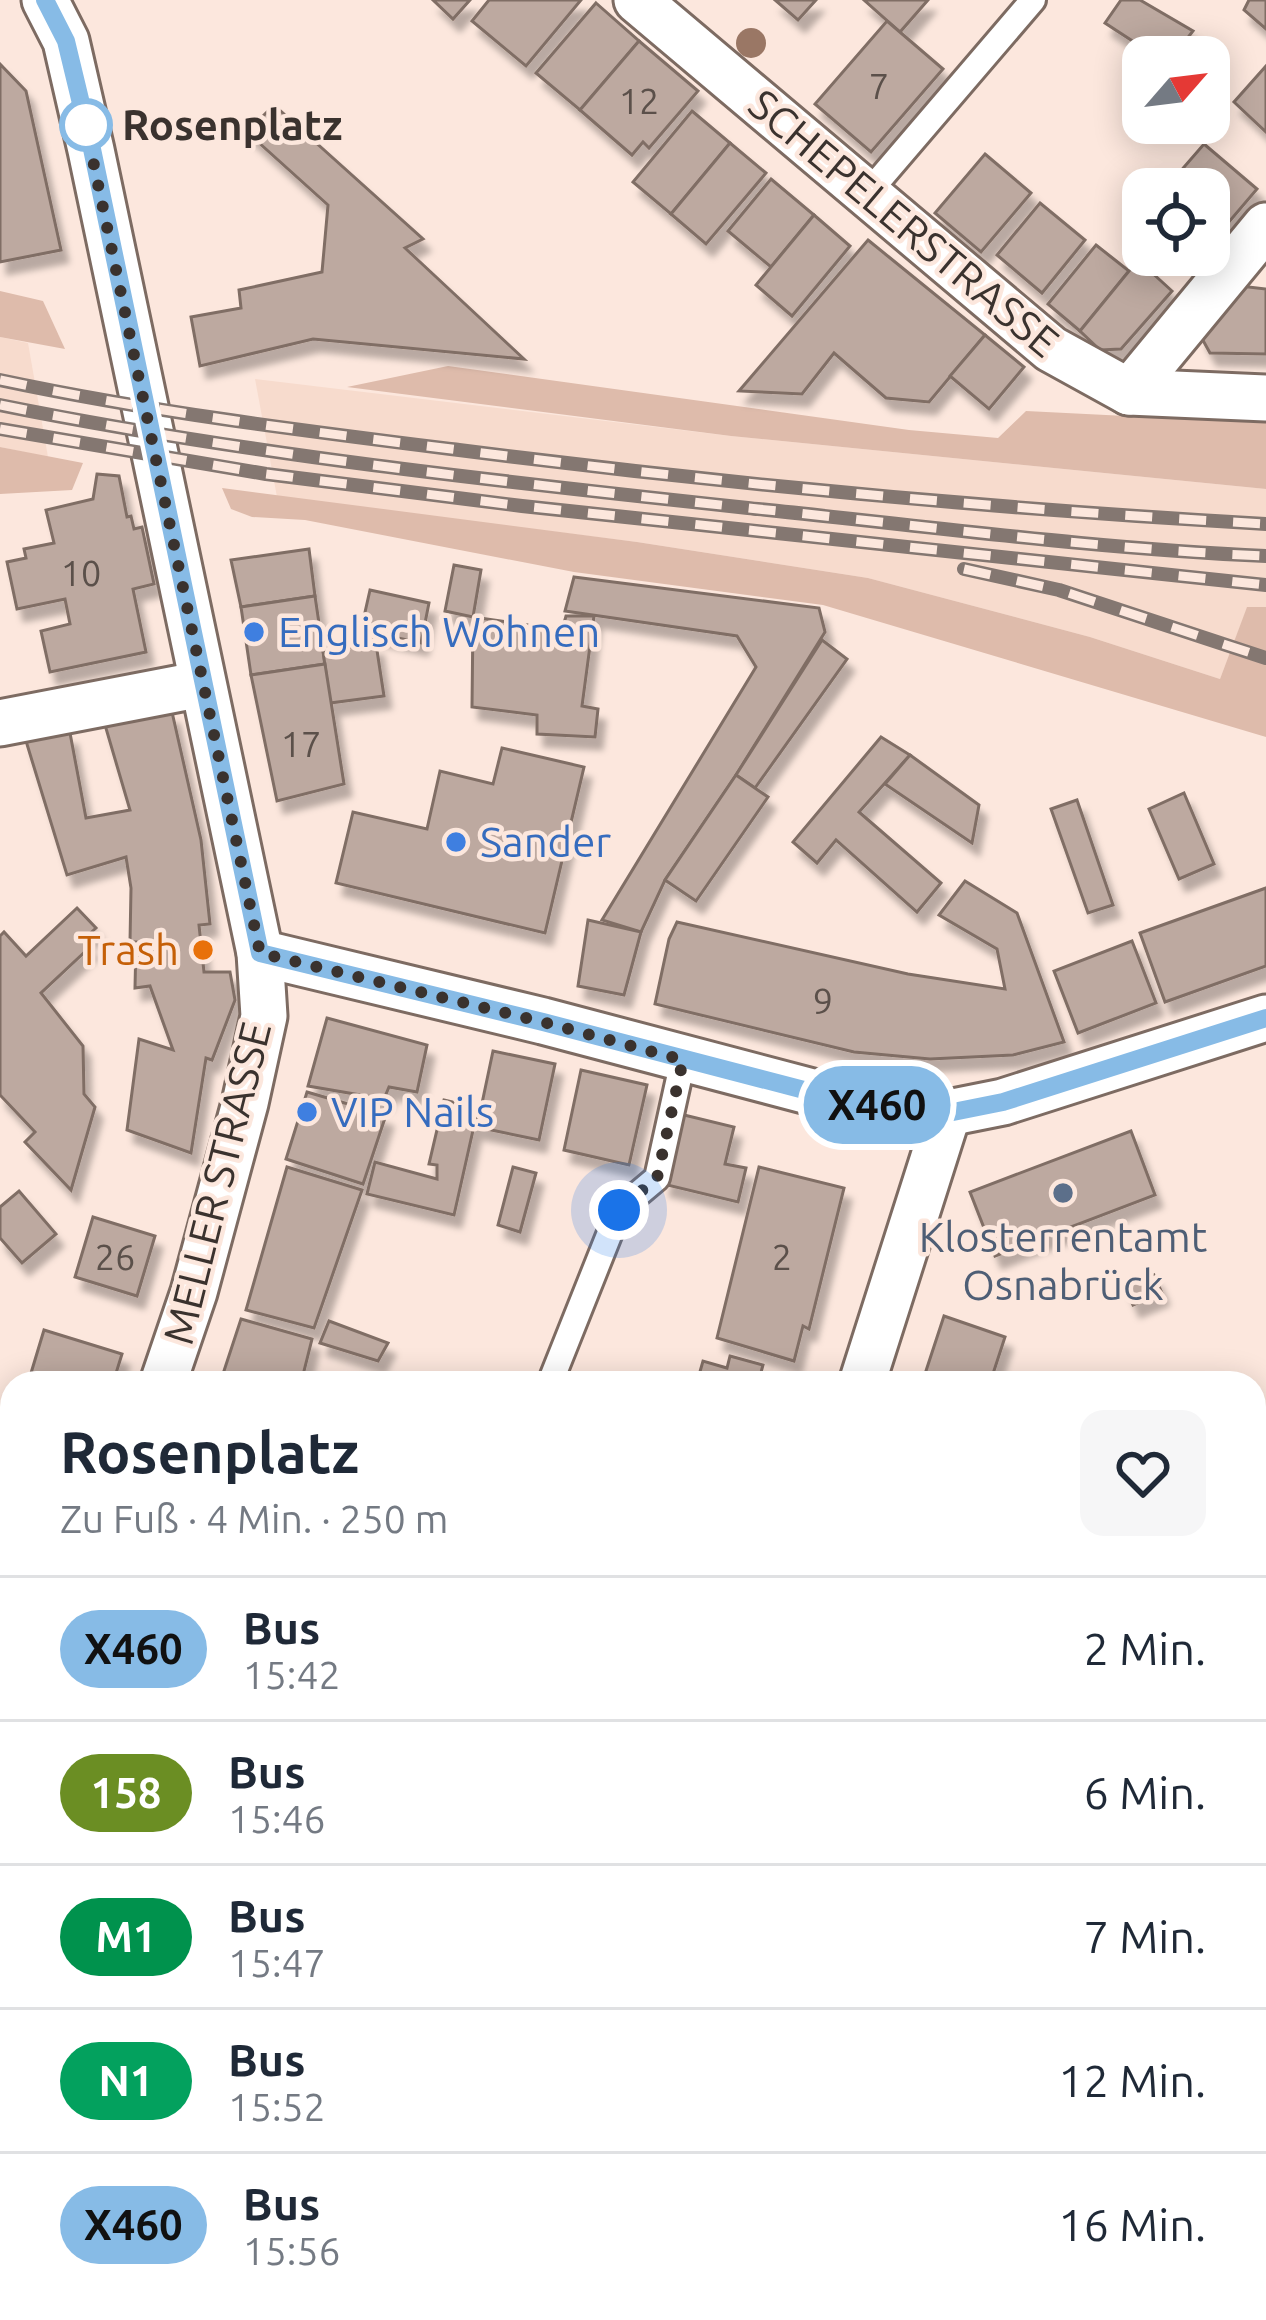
<!DOCTYPE html>
<html lang="de">
<meta charset="utf-8">
<style>
:root{--surface:#fff;--page:#f6f6f7;--text:#1f2937;--muted:#747a83;--line:#e0e1e3}
body{margin:0;font-family:Ubuntu,sans-serif;background:var(--page);color:var(--text);height:100vh;display:flex;flex-direction:column;font-size:45px;white-space:nowrap}
*{box-sizing:border-box;margin:0}
p{font-size:39px;color:var(--muted)}
.icon{flex:none;width:66px;height:66px;fill:none;stroke:currentColor;stroke-width:2;stroke-linecap:round;stroke-linejoin:round}
.map{position:relative;flex:1;overflow:hidden}
.side{position:absolute;left:0px;top:1371px;width:1266px;height:951px;display:flex;flex-direction:column;background:var(--surface);border-radius:36px 36px 0 0;box-shadow:0 6px 30px #0003}
.side>*{flex:none}
.badge{padding:0 24px;border-radius:39px;font-size:42px;line-height:78px}
.needle{width:78px;rotate:62deg}
.fabs{position:absolute;left:1122px;top:36px;display:grid;gap:24px}
.fabs a{display:grid;place-items:center;width:108px;height:108px;border-radius:24px;background:var(--surface);box-shadow:0 6px 30px #0003;font-size:60px}
.you{position:absolute;width:60px;height:60px;margin:-30px;border:9px solid #fff;border-radius:50%;background:#1a73e8;box-shadow:0 0 0 18px #1a73e833}
.map>.badge{position:absolute;translate:-50% -50%;box-shadow:0 0 0 6px #fff}
.round{display:grid;place-items:center;flex:none;width:126px;height:126px;border-radius:24px;background:var(--page)}
.overview{display:flex;align-items:center;justify-content:space-between;height:204px;padding:0 60px}
h1{font-size:57px;font-weight:700;line-height:90px}
ul{padding:0;list-style:none}
li{display:flex;align-items:center;gap:36px;height:144px;padding:0 60px;border-top:3px solid var(--line)}
li div{flex:1}
li b{display:block;font-size:45px}
li em{font-style:normal}
li .badge{min-width:132px;font-weight:700;text-align:center}
.map>svg:first-child{display:block}
</style>
<div class="map">
<svg width="1266" height="2320" viewBox="0 0 1266 2320">
<defs>
<filter id="shadow"><feDropShadow dx="7" dy="12" stdDeviation="3" flood-color="#0004"/></filter>
</defs>
<rect width="100%" height="100%" fill="#fce7dd"/>
<!-- built -->
<g fill="#f7dbcd">
<path d="M0 337 28 343 48 457 0 447Z"/>
<path d="M255 379 731 436 1266 489V607L1247 608 1220 679 1090 637 868 578 637 542 277 497Z"/>
<path d="M97 2310H336L386 2320H95Z"/>
</g>
<!-- green -->
<g fill="#debbab">
<path d="M0 291 43 301 65 349 0 337Z"/>
<path d="M448 366 909 430 998 438 1026 411 1266 423V489L731 436 347 387Z"/>
<path d="M0 447 83 463 72 490 0 494Z"/>
<path d="M222 488 637 542 868 578 1090 637 1220 679 1247 607H1266V737L823 605 574 572 305 520 252 517 231 509Z"/>
</g>
<!-- building -->
<g fill="#bda9a0" stroke="#806e65" stroke-width="3" filter="url(#shadow)">
<path d="M433 0H470L453 19Z"/>
<path d="M489 0H581L526 66 472 21Z"/>
<path d="M775 0H816L798 20Z"/>
<path d="M864 0H928L900 32Z"/>
<path d="M1121 0H1140L1193 31 1173 57H1157L1105 23Z"/>
<path d="M1249 0H1266V29L1244 10Z"/>
<path d="M596 3 639 41 580 110 536 73Z"/>
<path d="M887 21 943 69 871 152 815 104Z"/>
<path d="M639 41 698 91 649 148 643 142 632 155 580 110Z"/>
<path d="M0 64 26 91 61 250 0 262Z"/>
<path d="M1266 66V132L1234 102Z"/>
<path d="M274 105 423 239 405 248 524 359 313 339 200 366 191 317 241 308 239 290 322 272 328 205 247 132Z"/>
<path d="M692 111 730 143 671 214 633 182Z"/>
<path d="M730 143 766 173 706 244 671 214Z"/>
<path d="M1204 144 1257 189 1217 236 1209 230V189H1165Z"/>
<path d="M985 154 1031 193 981 252 935 213Z"/>
<path d="M771 179 814 215 771 267 728 231Z"/>
<path d="M1040 203 1085 240 1042 293 997 255Z"/>
<path d="M814 215 850 246 792 316 756 285Z"/>
<path d="M868 240 985 335 929 402 886 398 834 353 802 394 739 391Z"/>
<path d="M1096 245 1129 271 1080 331 1048 304Z"/>
<path d="M1138 260 1172 291 1121 349 1100 350 1080 331Z"/>
<path d="M1240 286 1266 289V354L1210 353 1200 335Z"/>
<path d="M985 335 1024 367 989 409 950 376Z"/>
<path d="M97 474 119 476 127 517 131 516 134 529 142 527 154 584 133 589 146 652 50 672 41 631 70 624 65 599 17 609 7 562 26 558 24 549 54 543 46 510 93 499Z"/>
<path d="M309 549 315 596 241 607 231 560Z"/>
<path d="M454 565 481 570 473 617 445 611Z"/>
<path d="M574 577 819 608 825 632 736 775 665 880 641 932 602 920 756 667 737 636 565 611Z"/>
<path d="M370 590 429 603 421 643 361 630Z"/>
<path d="M315 596 325 664 251 675 241 607Z"/>
<path d="M566 616H594L582 706 598 709 595 737 537 734V715L472 707 473 617 562 630Z"/>
<path d="M822 640 847 659 755 788 736 775Z"/>
<path d="M376 644 384 696 330 703 323 651Z"/>
<path d="M325 664 344 784 277 801 251 675Z"/>
<path d="M172 712 201 840 210 924 199 925 204 972H230L235 1000 212 1060 206 1058 191 1153 127 1130 139 1039 173 1050 150 986 135 988 136 942H130L131 888 126 857 67 875 26 741 70 733 86 818 130 810 105 725Z"/>
<path d="M881 737 910 755 859 812 941 883 917 912 836 840 817 863 793 842Z"/>
<path d="M502 748 584 767 545 933 336 883 353 812 427 829 440 771 493 784Z"/>
<path d="M910 755 979 805 972 843 885 784Z"/>
<path d="M736 775 768 797 696 901 665 880Z"/>
<path d="M1184 793 1214 864 1179 879 1149 809Z"/>
<path d="M1077 800 1113 905 1088 913 1051 809Z"/>
<path d="M965 881 1017 913 1064 1042 1013 1055 930 1059 854 1052 655 1004 669 939 677 922 908 974 1005 989 997 949 939 915Z"/>
<path d="M1266 888V966L1165 1002 1140 933Z"/>
<path d="M77 908 96 928 83 940 90 947 41 993 83 1046 84 1094 95 1107 71 1190 25 1142 35 1132 0 1095V936L4 932 26 956Z"/>
<path d="M588 920 641 932 624 995 578 986Z"/>
<path d="M1132 941 1156 1003 1078 1033 1054 971Z"/>
<path d="M327 1018 427 1045 417 1092 389 1087 384 1099 308 1086Z"/>
<path d="M493 1051 555 1064 539 1140 477 1127Z"/>
<path d="M581 1070 647 1085 629 1165 564 1150Z"/>
<path d="M307 1092 386 1115 363 1184 286 1159Z"/>
<path d="M444 1100 478 1108 454 1215 367 1194 375 1162 437 1179V1165L429 1164Z"/>
<path d="M680 1114 734 1127 725 1164 746 1168 738 1202 663 1184Z"/>
<path d="M1131 1131 1155 1195 995 1256 970 1192Z"/>
<path d="M287 1167 362 1190 314 1328 246 1310Z"/>
<path d="M513 1167 536 1173 520 1232 498 1225Z"/>
<path d="M759 1167 844 1188 809 1329 803 1326 794 1361 717 1338Z"/>
<path d="M19 1191 56 1234 22 1263 0 1238V1207Z"/>
<path d="M93 1217 155 1236 137 1296 75 1277Z"/>
<path d="M1154 1275 1162 1293 1133 1305 1125 1286Z"/>
<path d="M944 1316 1005 1337 990 1383H922Z"/>
<path d="M241 1319 312 1339 301 1383H220Z"/>
<path d="M329 1321 388 1343 378 1361 320 1343Z"/>
<path d="M44 1330 122 1354 113 1383H28Z"/>
<path d="M730 1356 763 1365 760 1376 783 1383 697 1382 703 1361 727 1368Z"/>
<path d="M12 1439V1658L0 1688V1458L4 1459Z"/>
<path d="M1266 1501V1788L1254 1856V1541Z"/>
<path d="M0 1909 12 1914V2037L0 2031Z"/>
<path d="M0 2052 12 2058V2098L0 2118Z"/>
<path d="M0 2174 12 2180V2214L0 2208Z"/>
<path d="M146 2310H290L350 2320H145Z"/>
<path d="M343 2310H463L458 2320H372L342 2314Z"/>
<path d="M750 2310H937L935 2320H745Z"/>
</g>
<g fill="none" stroke-linecap="round" stroke-linejoin="round">
<!-- lane casing -->
<g stroke="#7d6b62" stroke-width="30">
<g id="lane">
<path d="M867 194 1033 0"/>
<path d="M550 1383 619 1210 657 1178 683 1060"/>
<path d="M551 2320 554 2310"/>
</g>
</g>
<!-- street casing -->
<g stroke="#7d6b62" stroke-width="51">
<g id="street">
<path d="M45 0 66 41 91 150 260 953 264 1016 245 1103 194 1292 163 1383"/>
<path d="M637 0 1051 349 1129 392 1266 398"/>
<path d="M1129 392 1266 226"/>
<path d="M0 723 202 684"/>
<path d="M260 953 543 1021 850 1102 948 1113 1003 1102 1266 1018"/>
<path d="M862 1383 948 1113"/>
<path d="M0 1786 12 1760"/>
<path d="M0 1843 12 1849"/>
<path d="M1127 2310 1176 2320"/>
<path d="M1250 2320 1266 2315"/>
</g>
</g>
<!-- secondary casing -->
<g stroke="#7d6b62" stroke-width="72">
<g id="secondary">
<path d="M1254 2098 1266 2048"/>
<path d="M1220 2320 1221 2310"/>
</g>
</g>
<!-- lane -->
<use href="#lane" stroke="#fff" stroke-width="24"/>
<!-- street -->
<use href="#street" stroke="#fff" stroke-width="45"/>
<!-- secondary -->
<use href="#secondary" stroke="#f9e8d3" stroke-width="66"/>
<!-- rail casing -->
<g stroke="#847771" stroke-width="14">
<g id="rail">
<path d="M0 380C151 412 306 431 459 450 727 484 997 509 1266 524"/>
<path d="M0 405C249 455 505 482 758 509 927 526 1096 549 1266 556"/>
<path d="M0 429 266 474 522 506 1266 585"/>
<path d="M964 569 1059 590 1266 658"/>
</g>
</g>
<!-- rail -->
<use href="#rail" stroke="#fce7dd" stroke-width="9" stroke-dasharray="27" stroke-linecap="butt"/>
</g>
<!-- trees -->
<circle fill="#9a7765" cx="751" cy="43" r="15"/>
<g fill="none" stroke-linecap="round" stroke-linejoin="round">
<!-- line casing -->
<g stroke="#fff" stroke-width="27">
<path id="line" d="M45 0 66 41 92 149 260 953 543 1022 850 1102 948 1113 1003 1102 1266 1018"/>
</g>
<!-- line -->
<use href="#line" stroke="#87bbe6" stroke-width="18"/>
<!-- walk -->
<path stroke="#3a322e" stroke-width="12" stroke-dasharray="0 21.6" d="M86 125 83 113 260 953 543 1022 683 1060 657 1178 619 1210"/>
</g>
<!-- markers -->
<circle fill="#fff" stroke="#87bbe6" stroke-width="6" cx="86" cy="125" r="24"/>
<g fill="#3f7fe0" stroke="#fce7dd" stroke-width="4.5">
<circle cx="254" cy="632" r="12"/>
<circle cx="456" cy="842" r="12"/>
<circle cx="307" cy="1112" r="12"/>
</g>
<circle fill="#e8710a" stroke="#fce7dd" stroke-width="4.5" cx="203" cy="950" r="12"/>
<circle fill="#5c6f8a" stroke="#fce7dd" stroke-width="4.5" cx="1063" cy="1193" r="12"/>
<g text-anchor="middle" stroke-width="9" stroke-linejoin="round" paint-order="stroke">
<!-- number labels -->
<g font-size="36" fill="#5b504a">
<text x="879" y="99">7</text>
<text x="639" y="114">12</text>
<text x="81" y="586">10</text>
<text x="301" y="757">17</text>
<text x="823" y="1014">9</text>
<text x="115" y="1270">26</text>
<text x="782" y="1270">2</text>
</g>
<!-- stop labels -->
<g font-size="42" font-weight="bold" fill="#3a322e" stroke="#fce7dd" text-anchor="start">
<text x="122" y="140">Rosenplatz</text>
</g>
<!-- street labels -->
<g font-size="42" fill="#3a322e" stroke="#fce7dd">
<text transform="translate(904 223) rotate(40)" y="15">SCHEPELERSTRASSE</text>
<text transform="translate(217 1183) rotate(-76)" y="15">MELLER STRASSE</text>
</g>
<!-- shop labels -->
<g font-size="42" fill="#366cbe" stroke="#fce7dd" text-anchor="start">
<text x="278" y="647">Englisch Wohnen</text>
<text x="480" y="857">Sander</text>
<text x="331" y="1127">VIP Nails</text>
</g>
<!-- food labels -->
<g font-size="42" fill="#c56008" stroke="#fce7dd" text-anchor="end">
<text x="179" y="965">Trash</text>
</g>
<!-- service labels -->
<g font-size="42" fill="#4e5e75" stroke="#fce7dd">
<text x="1063" y="1252">Klosterrentamt<tspan x="1063" dy="48">Osnabrück</tspan></text>
</g>
</g>
</svg>
<div class="fabs">
<a><svg class="needle" viewBox="-14 -14 28 28"><path d="M0-13l5 13h-10z" fill="#e53935"/><path d="M0 13l5-13h-10z" fill="#747a83"/></svg></a>
<a><svg class="icon" aria-label="locate" viewBox="0 0 24 24"><circle cx="12" cy="12" r="6"/><path d="M12 2v4M12 18v4M2 12h4M18 12h4"/></svg></a>
</div>
<div class="you" style="left:619px;top:1210px"></div>
<b class="badge" style="left:877px;top:1105px;background:#87bbe6;color:#111">X460</b>
<section class="side">
<div class="overview"><div><h1>Rosenplatz</h1><p>Zu Fuß · 4 Min. · 250 m</p></div><a class="round"><svg class="icon" aria-label="heart" viewBox="0 0 24 24"><path d="M12 20l-8-8c-3-5 5-10 8-4 3-6 11-1 8 4z"/></svg></a></div>
<ul>
<li><span class="badge" style="background:#87bbe6;color:#111">X460</span><div><b>Bus</b><p>15:42</p></div><em>2 Min.</em></li>
<li><span class="badge" style="background:#6b8e23;color:#fff">158</span><div><b>Bus</b><p>15:46</p></div><em>6 Min.</em></li>
<li><span class="badge" style="background:#00924d;color:#fff">M1</span><div><b>Bus</b><p>15:47</p></div><em>7 Min.</em></li>
<li><span class="badge" style="background:#03a15e;color:#fff">N1</span><div><b>Bus</b><p>15:52</p></div><em>12 Min.</em></li>
<li><span class="badge" style="background:#87bbe6;color:#111">X460</span><div><b>Bus</b><p>15:56</p></div><em>16 Min.</em></li>
</ul>
</section>
</div>
